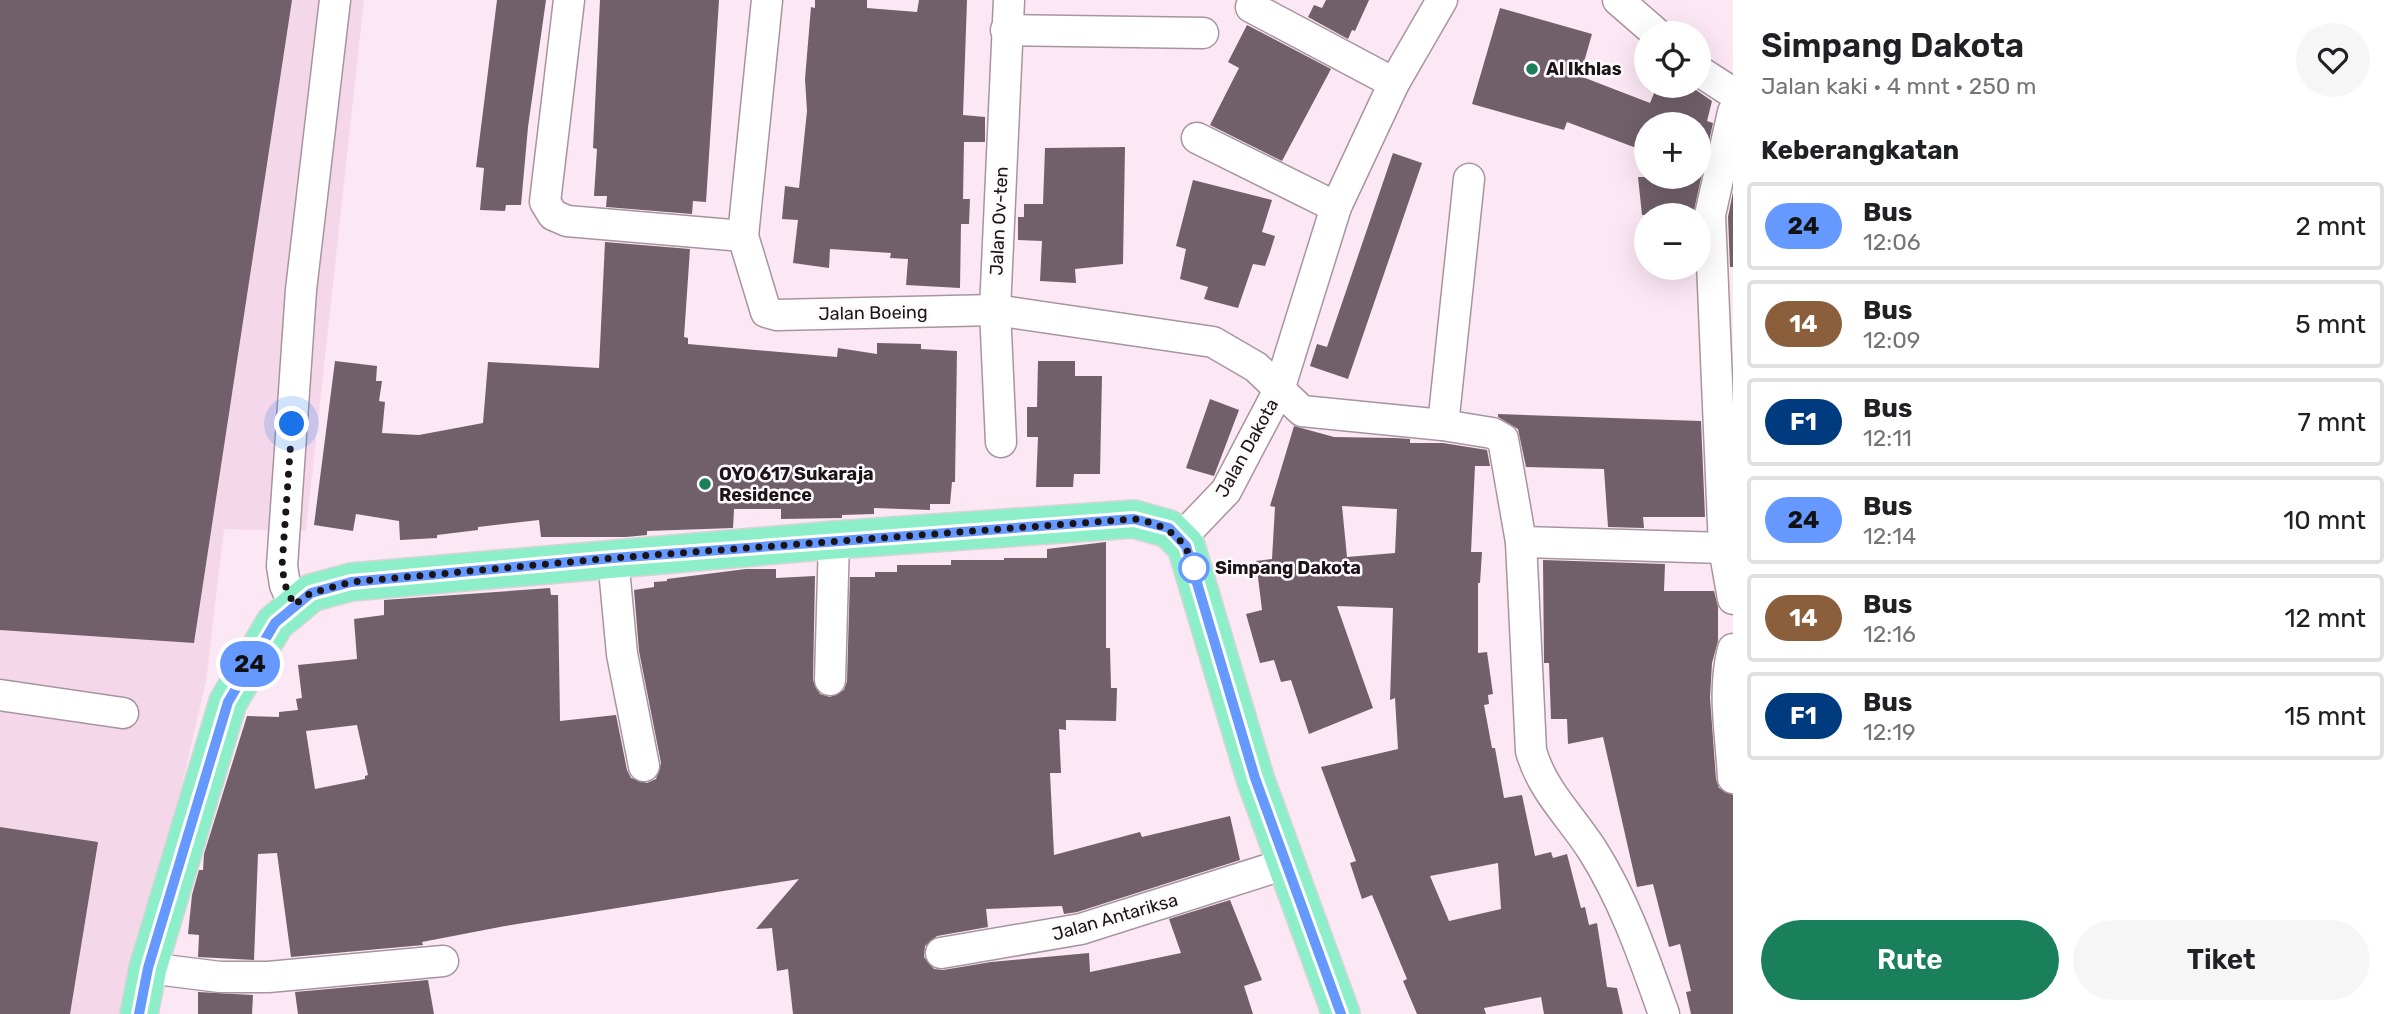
<!DOCTYPE html>
<html lang="id">
<meta charset="utf-8">
<style>
:root{--surface:#fff;--page:#f6f6f6;--text:#202124;--muted:#757577;--line:#e0e0e0;--accent:#19805b}
body{margin:0;font-family:Rubik,sans-serif;background:var(--page);color:var(--text);height:100vh;display:flex;flex-direction:column;font-size:26px;white-space:nowrap}
*{box-sizing:border-box;margin:0}
p{font-size:23px;color:var(--muted)}
.icon{flex:none;width:38px;height:38px;fill:none;stroke:currentColor;stroke-width:2;stroke-linecap:round;stroke-linejoin:round}
.map{position:relative;flex:1;overflow:hidden}
.sheet{display:flex;flex-direction:column;background:var(--surface);width:665px}
.sheet>*{flex:none}
.badge{padding:0 14px;border-radius:23px;font-size:24px;line-height:46px}
.fabs{position:absolute;left:1634px;top:21px;display:grid;gap:14px}
.fabs a{display:grid;place-items:center;width:77px;height:77px;border-radius:50%;background:var(--surface);box-shadow:0 7px 28px #0002;font-size:35px}
.you{position:absolute;width:35px;height:35px;margin:-18px;border:5px solid #fff;border-radius:50%;background:#1a73e8;box-shadow:0 0 0 10px #1a73e833}
.map>.badge{position:absolute;translate:-50% -50%;box-shadow:0 0 0 4px #fff}
h2{padding:0 28px;font-size:26px;line-height:63px}
.round{display:grid;place-items:center;flex:none;width:74px;height:74px;border-radius:37px;background:var(--page)}
.head{display:flex;align-items:center;justify-content:space-between;height:119px;padding:0 28px}
h1{font-size:33px;font-weight:600;line-height:52px}
.button{display:flex;gap:14px;margin-top:auto;padding:14px 28px}
.button a{flex:1;height:80px;border-radius:42px;background:var(--accent);color:#fff;font-size:28px;font-weight:600;line-height:80px;text-align:center}
.button a+a{background:var(--page);color:var(--text)}
ul{padding:0;list-style:none}
li{display:flex;align-items:center;gap:21px;height:88px;margin:0 14px 10px;padding:0 14px;border:4px solid var(--line);border-radius:7px}
li div{flex:1}
li b{display:block;font-size:26px}
li em{font-style:normal}
li .badge{min-width:77px;font-weight:700;text-align:center}
main{display:flex;flex:1;min-height:0}
.map>svg:first-child{display:block}
</style>
<main>
<div class="map">
<svg width="1733" height="1014" viewBox="0 0 1733 1014">
<rect width="100%" height="100%" fill="#fce7f4"/>
<!-- built -->
<path fill="#f4d8e9" d="M0 0H364L306 531 224 529 206 681 129 1014H0Z"/>
<!-- building -->
<g fill="#715f6a" fill-rule="evenodd">
<path d="M0 0H292L194 643 0 630Z"/>
<path d="M497 0H546L528 127 521 205H506L505 211 480 210 484 168 476 167Z"/>
<path d="M600 0H719L706 202 693 201 692 214 606 207 607 196H594L597 149 593 148Z"/>
<path d="M815 0H867V8L917 12 919 0H967L963 115 985 117V142H964L963 199H970L969 224H961L960 288 906 285 908 259 890 258 891 253 830 249 829 268 793 263 798 220 782 219 785 186 799 188 807 111 805 79 811 7 815 8Z"/>
<path d="M1326 0H1369L1355 31 1352 30 1348 39 1308 17 1314 5 1322 8Z"/>
<path d="M1500 8 1592 34 1580 76 1650 103 1657 86H1690L1712 101 1707 121 1713 123 1693 215H1642L1638 177H1699V124H1647V152L1567 122 1564 130 1472 104Z"/>
<path d="M1247 25 1331 69 1282 161 1210 125 1239 68 1228 62Z"/>
<path d="M1125 147 1123 264 1075 269 1076 283 1040 281 1042 241 1018 240V217H1024V204H1043L1045 148Z"/>
<path d="M1393 153 1422 163 1348 379 1310 366 1317 344 1327 347Z"/>
<path d="M1193 180 1272 200 1262 232 1275 236 1270 252 1265 266 1253 264 1238 308 1204 299 1208 287 1180 279 1186 249 1176 246Z"/>
<path d="M1733 192V267H1730L1728 217Z"/>
<path d="M605 242 690 249 684 337 688 338V344L837 357 838 348 877 354V343L921 344V349L957 351 955 482H952L950 504H930V510L874 508V514L842 515V518L781 519V509H734L733 528 647 531V535L626 537H541L539 520 478 527V530L437 535V538L400 540 399 521 356 514 353 531 314 525 335 361 377 366 376 381H382L379 401 385 402 382 433 419 435 483 423 488 362 599 368Z"/>
<path d="M1038 361H1075V376H1102L1100 474H1074L1073 487H1036L1038 437H1027V407H1037Z"/>
<path d="M1210 399 1239 410 1214 476 1186 468Z"/>
<path d="M1498 414 1701 421 1705 517H1643L1644 528 1608 527 1604 469 1526 467 1518 429 1498 417Z"/>
<path d="M1294 426 1334 437 1395 438 1410 439V443H1443L1487 450 1490 466H1475L1471 552H1482L1480 583H1478V653L1487 652 1493 694 1488 695 1489 704 1484 705 1492 748H1495L1504 798 1522 795 1535 856 1551 852 1553 858 1567 854 1581 908 1585 907 1589 925 1597 923 1607 987 1617 988 1623 1014H1544L1541 997 1484 1008 1486 1014H1417L1403 981 1407 979 1372 895 1362 899 1350 863 1356 861 1321 767 1398 749 1395 698 1390 700 1393 608 1337 606 1373 708 1309 734 1291 680 1281 682 1274 660 1260 663 1246 614 1262 610 1256 561 1272 559 1275 507 1270 506ZM1342 506 1397 509 1395 553 1347 557ZM1498 863 1501 909 1449 921 1430 876Z"/>
<path d="M1106 542V648H1110L1111 688H1117L1116 721 1066 720V730L1059 729 1061 773H1050L1054 855 1140 832 1142 837 1230 816 1240 860 1077 912 1064 914 1062 906 986 909 988 927 937 936 925 946 924 957 934 969 943 970 991 962 1089 953 1090 972 1181 953 1169 919 1230 900 1262 980 1244 986 1253 1014H793L788 969 777 971 772 928 756 929 799 879 505 926 422 942 423 945 291 957 277 853 258 854 254 960 198 957 199 935 188 934 192 895 199 870H203L204 854 247 716 279 717V712L298 710 296 699 302 698 298 665 357 659 354 619 384 615V600L550 588 551 595H558L560 721 616 715 627 770 631 778 647 783 656 779 661 763 639 651 634 590 654 587V582L667 581V579L746 569H776V578L815 576 813 680 820 694 830 697 844 690 847 681 850 577H875V572H897V565H951V560H1004V558H1047V549ZM357 725 368 775 365 776V779L315 789 306 731Z"/>
<path d="M1543 560 1665 564 1664 591H1714L1718 607V641L1712 663 1710 698 1716 779 1719 788 1733 795V1014H1691L1686 992 1691 991 1680 944 1669 947 1653 884 1637 887 1603 737 1568 744 1567 719H1551L1549 663H1544Z"/>
<path d="M0 827 98 842 70 1014H0Z"/>
<path d="M428 980 434 1014H298L295 992Z"/>
<path d="M198 992 253 995 252 1014H198Z"/>
</g>
<g fill="none" stroke-linecap="round" stroke-linejoin="round">
<!-- minor casing -->
<g stroke="#a894a0" stroke-width="33">
<g id="minor">
<path d="M569 0 545 202 553 215 567 221 743 236"/>
<path d="M767 0 743 236 766 312 777 315 995 310 1213 342 1256 367 1302 411 1443 425 1492 433 1503 439 1521 542 1531 751C1543 792 1570 815 1593 851 1625 902 1644 958 1664 1014"/>
<path d="M1618 0 1656 33"/>
<path d="M1251 7 1394 83"/>
<path d="M1006 30 1203 33"/>
<path d="M1699 71 1733 93"/>
<path d="M1733 112 1710 215 1724 548 1733 599"/>
<path d="M1197 138 1336 207"/>
<path d="M1443 425 1469 179"/>
<path d="M1001 442 995 310 1009 0"/>
<path d="M1180 539 1226 491 1279 390 1336 207 1394 83 1442 0"/>
<path d="M1521 542 1724 548"/>
<path d="M613 558 622 654 644 766"/>
<path d="M294 605 285 585 282 566 301 290 335 0"/>
<path d="M1733 649C1722 692 1731 734 1733 778"/>
<path d="M830 680 834 540"/>
<path d="M0 695 123 713"/>
<path d="M941 953 1081 929 1285 864"/>
<path d="M148 968 220 977H268L443 961"/>
</g>
</g>
<!-- major casing -->
<g stroke="#d6d5d5" stroke-width="40">
<path id="major" d="M139 1014 148 968 228 702 275 623 311 593 351 582 834 540 1134 519 1169 529 1186 546 1255 778 1341 1014"/>
</g>
<!-- minor -->
<use href="#minor" stroke="#fff" stroke-width="30"/>
<!-- major -->
<use href="#major" stroke="#8cefca" stroke-width="37"/>
</g>
<g fill="none" stroke-linecap="round" stroke-linejoin="round">
<!-- line casing -->
<g stroke="#fff" stroke-width="16">
<path id="line" d="M139 1014 148 968 228 702 275 623 311 593 351 582 613 558 1134 519 1169 528 1186 546 1255 778 1341 1014"/>
</g>
<!-- line -->
<use href="#line" stroke="#69f" stroke-width="10"/>
<!-- walk -->
<path stroke="#1b1418" stroke-width="7" stroke-dasharray="0 12.6" d="M292 424 282 566 285 585 294 605 311 593 351 582 613 558 1134 519C1165 524 1185 536 1194 568"/>
</g>
<!-- markers -->
<g fill="#19805b" stroke="#fefafc" stroke-width="2.5">
<circle cx="1532" cy="69" r="7"/>
<circle cx="705" cy="484" r="7"/>
</g>
<circle fill="#fff" stroke="#69f" stroke-width="3.5" cx="1194" cy="568" r="14"/>
<g text-anchor="middle" stroke-width="5" stroke-linejoin="round" paint-order="stroke">
<!-- poi labels -->
<g font-size="18" font-weight="bold" fill="#1b1418" stroke="#fefafc" text-anchor="start">
<text x="1546" y="75">Al Ikhlas</text>
<text x="719" y="480">OYO 617 Sukaraja<tspan x="719" dy="21">Residence</tspan></text>
</g>
<!-- street labels -->
<g font-size="18" fill="#1b1418" stroke="#fefafc">
<text transform="translate(999 221) rotate(-87)" y="6">Jalan Ov-ten</text>
<text transform="translate(873 313) rotate(-1)" y="6">Jalan Boeing</text>
<text transform="translate(1247 448) rotate(-61)" y="6">Jalan Dakota</text>
<text transform="translate(1115 917) rotate(-16)" y="6">Jalan Antariksa</text>
</g>
<!-- stop labels -->
<g font-size="18" font-weight="bold" fill="#1b1418" stroke="#fefafc" text-anchor="start">
<text x="1215" y="574">Simpang Dakota</text>
</g>
</g>
</svg>
<div class="fabs">
<a><svg class="icon" aria-label="locate" viewBox="0 0 24 24"><circle cx="12" cy="12" r="6"/><path d="M12 2v4M12 18v4M2 12h4M18 12h4"/></svg></a>
<a>+</a>
<a>−</a>
</div>
<div class="you" style="left:292px;top:424px"></div>
<b class="badge" style="left:250px;top:664px;background:#69f;color:#111">24</b>
</div>
<section class="sheet">
<div class="head"><div><h1>Simpang Dakota</h1><p>Jalan kaki · 4 mnt · 250 m</p></div><a class="round"><svg class="icon" aria-label="heart" viewBox="0 0 24 24"><path d="M12 20l-8-8c-3-5 5-10 8-4 3-6 11-1 8 4z"/></svg></a></div>
<h2>Keberangkatan</h2>
<ul>
<li><span class="badge" style="background:#69f;color:#111">24</span><div><b>Bus</b><p>12:06</p></div><em>2 mnt</em></li>
<li><span class="badge" style="background:#8b5e3c;color:#fff">14</span><div><b>Bus</b><p>12:09</p></div><em>5 mnt</em></li>
<li><span class="badge" style="background:#003b80;color:#fff">F1</span><div><b>Bus</b><p>12:11</p></div><em>7 mnt</em></li>
<li><span class="badge" style="background:#69f;color:#111">24</span><div><b>Bus</b><p>12:14</p></div><em>10 mnt</em></li>
<li><span class="badge" style="background:#8b5e3c;color:#fff">14</span><div><b>Bus</b><p>12:16</p></div><em>12 mnt</em></li>
<li><span class="badge" style="background:#003b80;color:#fff">F1</span><div><b>Bus</b><p>12:19</p></div><em>15 mnt</em></li>
</ul>
<div class="button"><a>Rute</a><a>Tiket</a></div>
</section>
</main>
